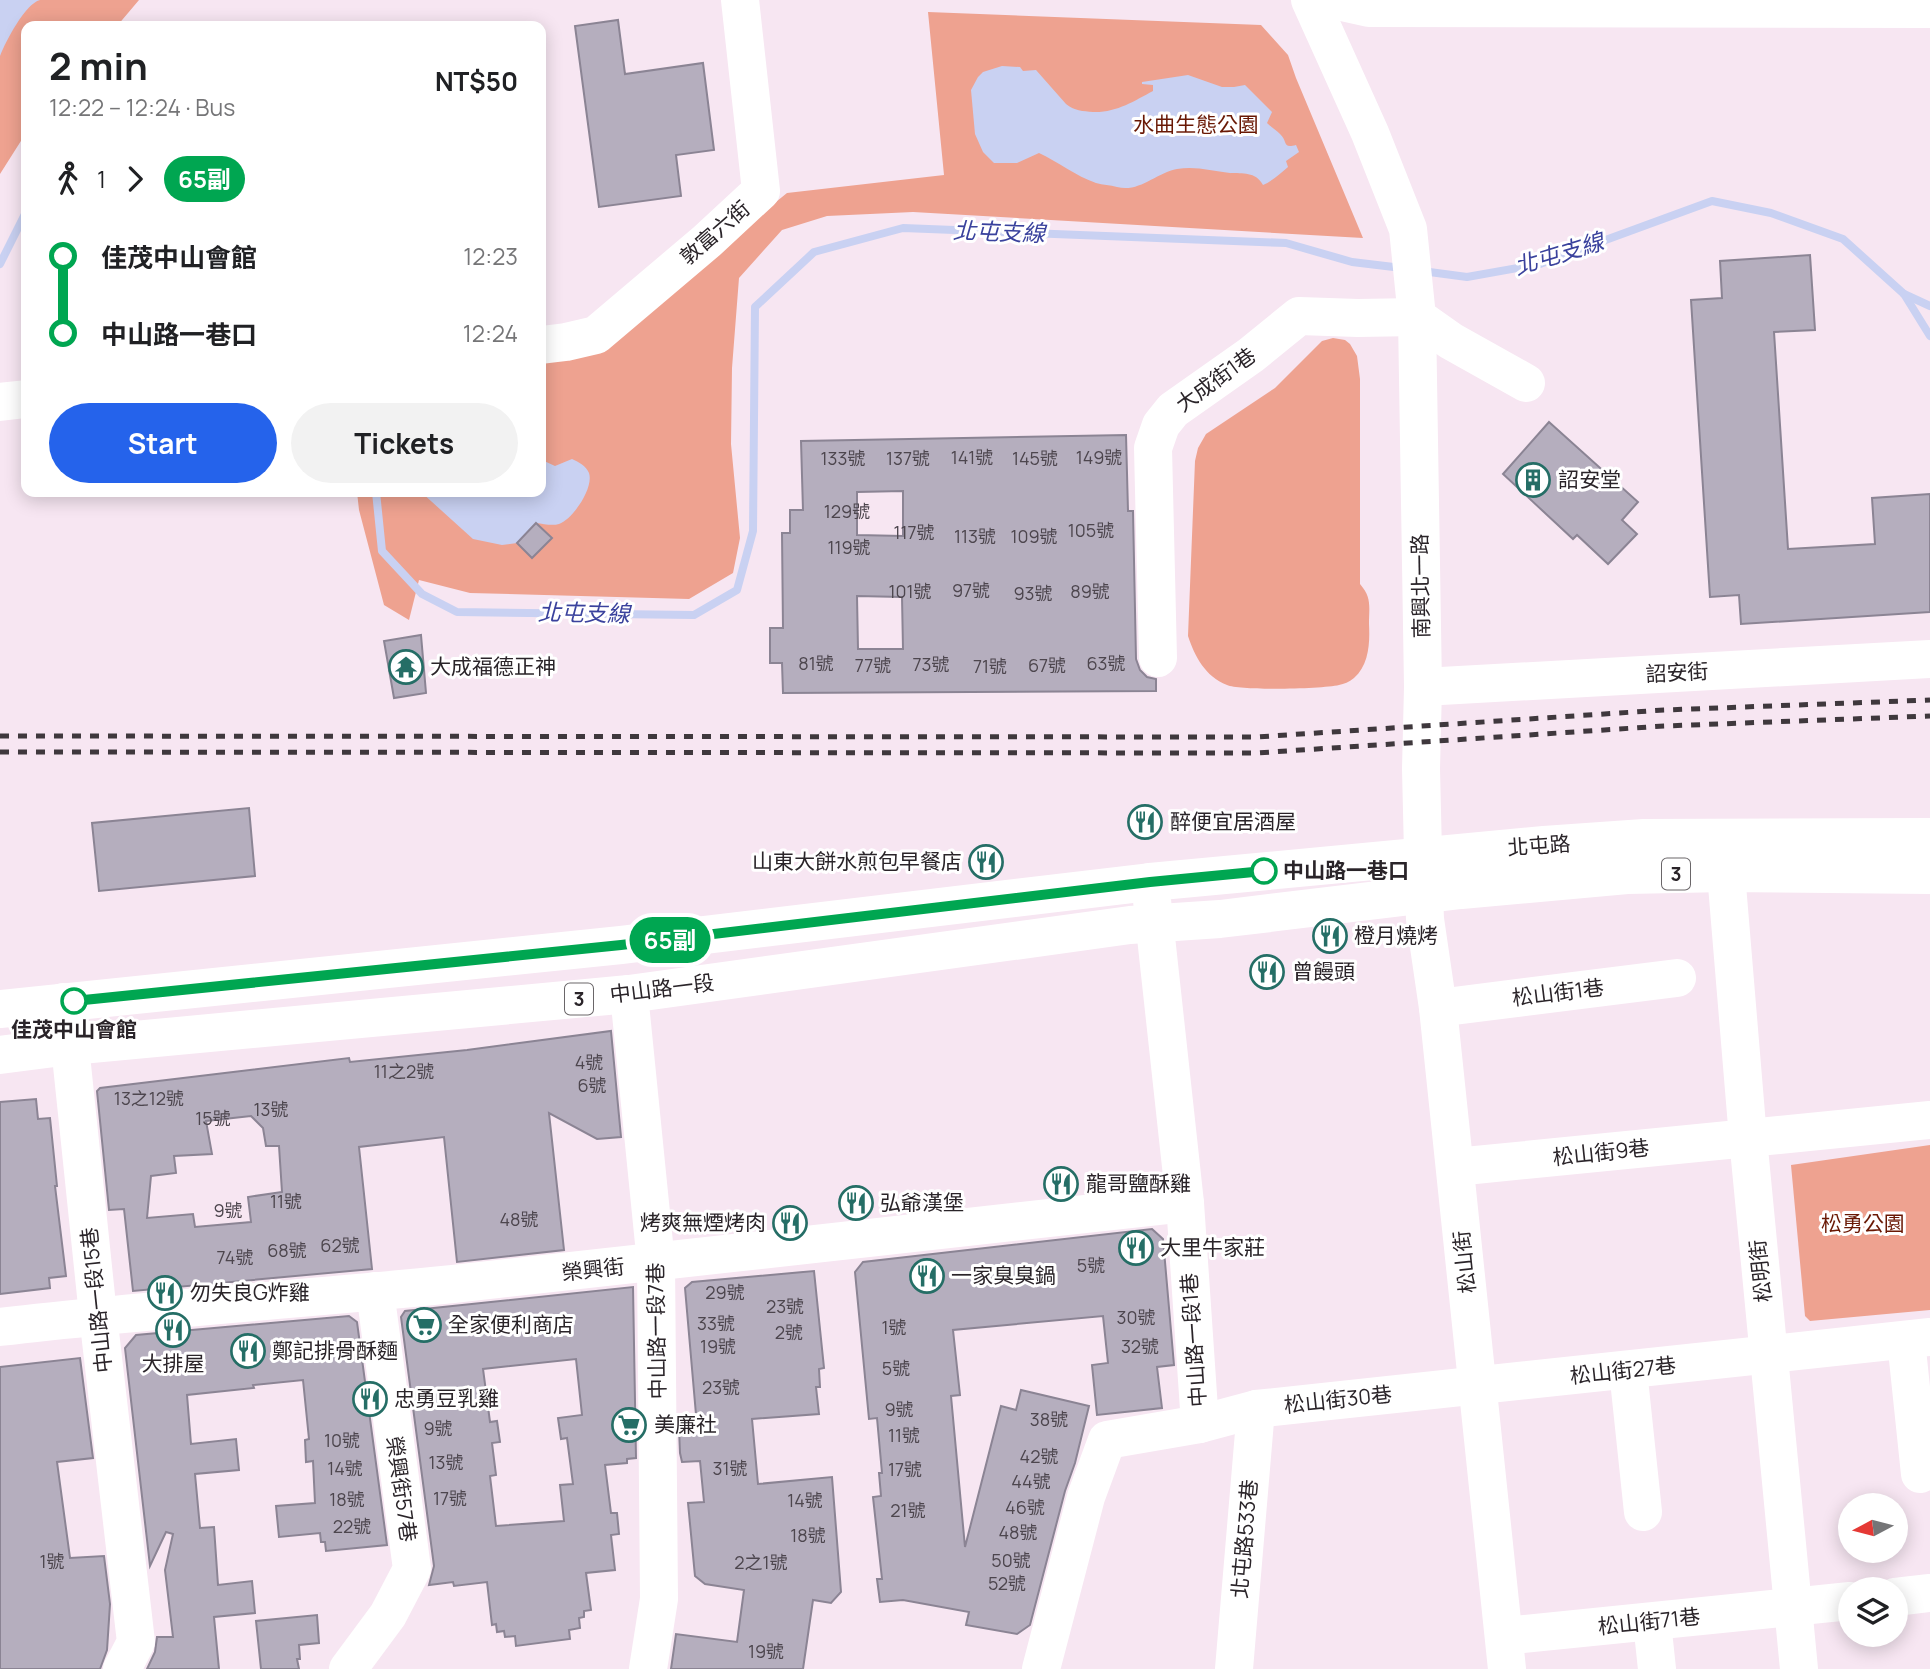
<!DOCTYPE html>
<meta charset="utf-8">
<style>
:root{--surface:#fff;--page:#f2f2f2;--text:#202124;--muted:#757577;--accent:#2563eb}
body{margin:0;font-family:Manrope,"Noto Sans TC",sans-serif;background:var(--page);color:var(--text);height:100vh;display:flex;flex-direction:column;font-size:26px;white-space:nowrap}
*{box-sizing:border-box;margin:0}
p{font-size:23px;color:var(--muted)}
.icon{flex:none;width:38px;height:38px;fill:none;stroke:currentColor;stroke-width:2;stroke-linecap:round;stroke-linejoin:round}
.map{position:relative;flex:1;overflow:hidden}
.panel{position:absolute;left:21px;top:21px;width:525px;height:476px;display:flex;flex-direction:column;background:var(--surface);border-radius:14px;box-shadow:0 4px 18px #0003}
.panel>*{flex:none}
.badge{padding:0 14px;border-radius:23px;font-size:24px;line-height:46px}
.needle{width:46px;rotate:263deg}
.controls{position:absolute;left:1838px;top:1493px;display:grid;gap:14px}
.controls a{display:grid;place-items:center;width:70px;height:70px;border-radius:50%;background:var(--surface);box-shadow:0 4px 18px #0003;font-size:35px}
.map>.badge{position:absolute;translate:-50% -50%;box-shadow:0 0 0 4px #fff}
.legs{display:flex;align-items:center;gap:10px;height:77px;padding:0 28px;font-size:23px}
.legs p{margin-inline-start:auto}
.summary{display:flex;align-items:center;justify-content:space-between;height:119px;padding:0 28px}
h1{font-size:38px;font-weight:700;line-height:52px}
.primary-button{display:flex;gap:14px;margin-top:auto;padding:14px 28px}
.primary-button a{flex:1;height:80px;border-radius:42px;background:var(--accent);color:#fff;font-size:28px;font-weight:700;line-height:80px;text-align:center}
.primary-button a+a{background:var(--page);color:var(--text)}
ul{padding:0 28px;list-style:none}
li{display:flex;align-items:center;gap:24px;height:77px;font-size:26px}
li i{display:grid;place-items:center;width:10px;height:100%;margin:0 9px;background:currentColor}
li i::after{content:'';width:18px;height:18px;margin:-9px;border:5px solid;border-radius:50%;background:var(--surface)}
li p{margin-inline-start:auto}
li:first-child i{background:linear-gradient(#0000 50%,currentColor 0)}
li:last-child i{background:linear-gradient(currentColor 50%,#0000 0)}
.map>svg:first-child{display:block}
</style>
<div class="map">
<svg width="1930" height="1669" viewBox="0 0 1930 1669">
<rect width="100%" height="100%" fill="#f7e6f2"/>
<!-- green -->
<g fill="#eea290">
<path d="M0 0H139L117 26H26V133L0 174Z"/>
<path d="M928 12 1261 25 1288 55 1296 78 1363 238 913 212 827 216 782 230 739 278 732 368 731 444 740 538 733 573 689 599 470 593 419 580 409 620 384 605 359 510 357 492H541V359L585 356 787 193 944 175Z"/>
<path d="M1333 338 1345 340 1350 344 1357 356 1360 379V584C1372 598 1369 606 1369 624 1370 643 1369 665 1354 678 1349 682 1344 684 1339 685 1322 689 1241 691 1227 685 1205 676 1195 657 1188 636L1195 461 1198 448 1206 434 1275 388 1322 341Z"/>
<path d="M1930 1145V1310L1810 1321 1805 1316 1791 1165Z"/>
</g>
<!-- water -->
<g fill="#c9d1f2">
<path d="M0 0H40C25 4 6 41 0 56Z"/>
<path d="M1002 66 1020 67 1023 71 1036 70 1066 104C1074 111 1083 111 1093 112 1116 113 1134 101 1153 91V85L1142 84V82L1188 75 1222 87H1234L1245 85 1272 112 1267 123C1271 127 1276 130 1280 134 1288 141 1282 149 1296 145L1299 152 1286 161 1288 167C1281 173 1271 182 1263 185 1255 171 1243 174 1230 173 1212 171 1196 166 1177 169 1156 173 1139 193 1117 187 1110 185 1103 185 1096 183 1076 176 1058 162 1039 153L1017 163H994L983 152 975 134 971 90 978 77 983 72Z"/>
<path d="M541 457 542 460 555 466 572 459C579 462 586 466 589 473 594 488 573 519 559 524 552 526 544 524 536 523L517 543 502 545 473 539 421 492H541Z"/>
</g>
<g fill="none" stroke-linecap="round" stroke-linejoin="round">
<!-- stream -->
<g stroke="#c9d1f2" stroke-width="8">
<path d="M0 264 26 212"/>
<path d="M1422 271 1467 277 1540 264 1712 201 1771 213 1843 239 1904 294 1930 336"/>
<path d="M1904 294 1930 306"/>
<path d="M376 492 382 551 422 594 457 612 694 615 737 590 753 531 755 307 814 252 903 228 1286 243 1352 262 1402 268"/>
</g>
</g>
<!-- building -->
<g fill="#b5aebe" stroke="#8b8494" stroke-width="2" fill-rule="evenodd">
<path d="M618 20 625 74 703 63 714 150 676 155 681 196 599 207 575 26Z"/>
<path d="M1810 255 1815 330 1774 332 1788 549 1875 544 1872 498 1930 494V612L1741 624 1739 595 1710 597 1691 300 1722 298 1720 261Z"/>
<path d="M1549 422 1638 502 1622 520 1637 534 1608 564 1577 535 1573 539 1503 474Z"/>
<path d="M1126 435 1128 511H1133L1136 659 1140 670 1147 677 1156 679V691L783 693 782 663H770V628H783L782 533H790V510H803L801 441ZM903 491V536L857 535V492ZM857 596 902 597 903 649H858Z"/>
<path d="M536 523 552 538 532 558 517 543Z"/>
<path d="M421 635 426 693 394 698 384 641Z"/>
<path d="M249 808 255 876 99 891 92 823Z"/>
<path d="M611 1031 621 1137 597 1139 549 1113 564 1250 457 1262 444 1137 359 1147 372 1269 133 1291 124 1209 109 1210 97 1091 100 1088 349 1058 350 1062 467 1050ZM251 1116 263 1128 266 1146H279L282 1192 248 1197 251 1222 195 1227 193 1214 147 1218 151 1176 176 1173 174 1156 212 1154 206 1121Z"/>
<path d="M36 1099 38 1119 50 1118 57 1186H55L66 1276 49 1278 50 1288 0 1294V1102Z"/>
<path d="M1152 1229 1163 1239 1174 1365 1157 1367 1162 1408 1097 1415 1092 1365 1108 1363 1103 1316 953 1330 960 1395 951 1396 965 1547 1001 1406 1016 1410 1021 1390 1089 1406 1075 1463 1065 1491 1030 1625 1017 1634 966 1625 969 1612 903 1600 880 1602 877 1579H882L873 1497 881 1496 879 1473H882L877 1418 869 1419 855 1272 863 1262Z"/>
<path d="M814 1271 824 1368 819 1369 820 1387H816L819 1414 752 1419 758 1484 832 1477 841 1592 831 1603 813 1600 803 1669H671L676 1634 737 1642 744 1590 705 1584 695 1576 688 1503 704 1502 700 1461 682 1462 680 1453 679 1428 697 1426 685 1288 692 1282Z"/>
<path d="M633 1287 636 1458 627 1459V1463L605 1465 611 1513H617L619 1534 611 1535 615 1570 586 1573 591 1610 584 1611V1617L579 1618 580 1628 569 1630 570 1639 516 1646 515 1636 505 1637 504 1631 497 1632 496 1624 492 1625 487 1582 454 1586 453 1582 429 1585 434 1566 401 1317 405 1311ZM576 1359 582 1415 558 1418 561 1439 567 1438 573 1484 560 1485 564 1521 496 1526 490 1476 496 1475 492 1443 500 1442 497 1421 490 1422 483 1369Z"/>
<path d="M349 1316 357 1322 387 1545 326 1551 325 1542H321L320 1533 279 1537 276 1506 315 1503 313 1461 306 1462 305 1440 309 1439 303 1380 253 1385 254 1388 187 1395 191 1444 236 1439 239 1470 195 1474 200 1528 214 1527 218 1585 252 1581 255 1613 214 1617 219 1669H147L155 1652 157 1637H173L165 1570 173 1534 166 1532 150 1566 125 1348 136 1335Z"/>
<path d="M80 1358 93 1458 57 1462 70 1558 104 1556 110 1604 107 1650 100 1669H0V1367Z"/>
<path d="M317 1615 319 1643 299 1645 300 1659H297L299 1669H261L256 1621Z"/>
</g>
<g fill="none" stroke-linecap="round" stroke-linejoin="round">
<!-- minor -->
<g stroke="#fff" stroke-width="38">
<path d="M1310 0 1370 133 1408 229 1417 317 1423 687 1421 769 1424 895 1425 919 1438 1008 1507 1669"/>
<path d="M1333 0 1369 8 1930 9"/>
<path d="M1417 317 1451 341 1526 383"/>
<path d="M541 345 566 342 596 335 707 241 761 191 740 0"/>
<path d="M0 402 26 399"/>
<path d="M1158 658 1153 448 1161 425 1173 410 1251 355 1299 316 1358 318 1417 317"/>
<path d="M1423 687 1930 659"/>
<path d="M1726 873 1748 1138 1799 1669"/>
<path d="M1150 882 1185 1203 1200 1424"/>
<path d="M629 994 656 1263 659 1599 648 1669"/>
<path d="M63 1002 70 1046 98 1315 136 1642 122 1669"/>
<path d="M1438 1008 1677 978"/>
<path d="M1455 1167 1930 1120"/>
<path d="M0 1327C151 1309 302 1299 453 1284 697 1259 941 1231 1185 1203"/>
<path d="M1906 1340 1920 1474"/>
<path d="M1628 1370 1643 1512"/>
<path d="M1895 1597 1930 1593"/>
<path d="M1652 1622 1657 1669"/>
<path d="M1504 1636 1850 1601"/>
<path d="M348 1669 388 1615 412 1569 375 1291"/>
<path d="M1041 1669 1086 1497 1107 1440 1200 1424 1256 1409 1930 1337"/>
<path d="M1234 1669 1256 1409"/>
</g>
<!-- major -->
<g stroke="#fff" stroke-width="38">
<path d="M0 1009 621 945 1150 882 1544 845 1644 838 1930 837"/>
<path d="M0 1055 70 1046 629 994 1130 925 1220 919 1461 890 1627 875 1726 873 1930 875"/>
</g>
<!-- rail -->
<g stroke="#3f383d" stroke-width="5" stroke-dasharray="9 9" stroke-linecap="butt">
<path d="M0 736 1256 737 1664 710 1930 700"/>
<path d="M0 752 1256 753 1664 726 1930 716"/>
</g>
</g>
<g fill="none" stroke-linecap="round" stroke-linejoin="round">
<!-- line-1 casing -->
<g stroke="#fff" stroke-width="16">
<path id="line-1" d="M74 1001 621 945 1150 882 1264 871"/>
</g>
<!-- line-1 -->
<use href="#line-1" stroke="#00a651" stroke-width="10"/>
</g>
<!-- icons -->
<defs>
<g id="building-ring" transform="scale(1.75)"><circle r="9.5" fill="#fff" stroke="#256e66" stroke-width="1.5"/><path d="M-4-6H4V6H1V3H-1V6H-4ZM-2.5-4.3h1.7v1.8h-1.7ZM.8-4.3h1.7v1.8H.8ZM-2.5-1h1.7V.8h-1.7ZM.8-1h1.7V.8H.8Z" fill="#256e66"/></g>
<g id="temple-ring" transform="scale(1.75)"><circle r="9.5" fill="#fff" stroke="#256e66" stroke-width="1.5"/><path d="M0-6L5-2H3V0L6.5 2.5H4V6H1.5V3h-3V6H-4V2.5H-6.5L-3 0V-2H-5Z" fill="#256e66"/></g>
<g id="restaurant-ring" transform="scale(1.75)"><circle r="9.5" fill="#fff" stroke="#256e66" stroke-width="1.5"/><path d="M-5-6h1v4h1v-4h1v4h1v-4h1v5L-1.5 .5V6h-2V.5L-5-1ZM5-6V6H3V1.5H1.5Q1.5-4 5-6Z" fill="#256e66"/></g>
<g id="supermarket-ring" transform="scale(1.75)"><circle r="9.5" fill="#fff" stroke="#256e66" stroke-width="1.5"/><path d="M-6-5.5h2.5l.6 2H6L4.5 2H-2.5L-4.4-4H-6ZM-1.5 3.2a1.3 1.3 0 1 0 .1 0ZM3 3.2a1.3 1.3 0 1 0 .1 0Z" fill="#256e66"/></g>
</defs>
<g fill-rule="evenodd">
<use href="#building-ring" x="1533" y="480"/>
<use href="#temple-ring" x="406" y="667"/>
<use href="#restaurant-ring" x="1145" y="822"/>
<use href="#restaurant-ring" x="986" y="862"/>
<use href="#restaurant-ring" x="1330" y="936"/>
<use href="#restaurant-ring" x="1267" y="972"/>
<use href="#restaurant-ring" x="1061" y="1184"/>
<use href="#restaurant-ring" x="856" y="1203"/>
<use href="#restaurant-ring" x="790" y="1223"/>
<use href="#restaurant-ring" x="1136" y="1248"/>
<use href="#restaurant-ring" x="927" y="1276"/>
<use href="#restaurant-ring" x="165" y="1293"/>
<use href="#supermarket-ring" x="424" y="1325"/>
<use href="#restaurant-ring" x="173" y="1330"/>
<use href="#restaurant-ring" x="248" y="1351"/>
<use href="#restaurant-ring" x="370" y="1399"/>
<use href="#supermarket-ring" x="629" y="1425"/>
</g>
<!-- markers -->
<g fill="#fff" stroke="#00a651" stroke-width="3.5">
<circle cx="1264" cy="871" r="12"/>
<circle cx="74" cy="1001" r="12"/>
</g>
<g text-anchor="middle" stroke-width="6" stroke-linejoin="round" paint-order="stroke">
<!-- number labels -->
<g font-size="18" fill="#4d464e">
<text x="972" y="464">141號</text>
<text x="1099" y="464">149號</text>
<text x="843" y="465">133號</text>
<text x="908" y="465">137號</text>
<text x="1035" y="465">145號</text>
<text x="847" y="518">129號</text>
<text x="1091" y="537">105號</text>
<text x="914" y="539">117號</text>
<text x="975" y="543">113號</text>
<text x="1034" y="543">109號</text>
<text x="849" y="554">119號</text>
<text x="971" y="597">97號</text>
<text x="910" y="598">101號</text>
<text x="1090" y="598">89號</text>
<text x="1033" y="600">93號</text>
<text x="816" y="670">81號</text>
<text x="1106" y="670">63號</text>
<text x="931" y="671">73號</text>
<text x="873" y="672">77號</text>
<text x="1047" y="672">67號</text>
<text x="990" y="673">71號</text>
<text x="589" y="1069">4號</text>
<text x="404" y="1078">11之2號</text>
<text x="592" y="1092">6號</text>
<text x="149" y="1105">13之12號</text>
<text x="271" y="1116">13號</text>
<text x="213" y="1125">15號</text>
<text x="286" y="1208">11號</text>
<text x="228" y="1217">9號</text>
<text x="519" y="1226">48號</text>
<text x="340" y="1252">62號</text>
<text x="287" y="1257">68號</text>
<text x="235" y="1264">74號</text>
<text x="1091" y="1272">5號</text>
<text x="725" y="1299">29號</text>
<text x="785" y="1313">23號</text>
<text x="1136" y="1324">30號</text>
<text x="716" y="1330">33號</text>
<text x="894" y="1334">1號</text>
<text x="789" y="1339">2號</text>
<text x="718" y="1353">19號</text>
<text x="1140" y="1353">32號</text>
<text x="896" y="1375">5號</text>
<text x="721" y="1394">23號</text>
<text x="899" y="1416">9號</text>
<text x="1049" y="1426">38號</text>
<text x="438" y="1435">9號</text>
<text x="904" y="1442">11號</text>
<text x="342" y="1447">10號</text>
<text x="1039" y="1463">42號</text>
<text x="446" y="1469">13號</text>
<text x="345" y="1475">14號</text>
<text x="730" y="1475">31號</text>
<text x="905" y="1476">17號</text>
<text x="1031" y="1488">44號</text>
<text x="450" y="1505">17號</text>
<text x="347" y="1506">18號</text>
<text x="805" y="1507">14號</text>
<text x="1025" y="1514">46號</text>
<text x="908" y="1517">21號</text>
<text x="352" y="1533">22號</text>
<text x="1018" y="1539">48號</text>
<text x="808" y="1542">18號</text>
<text x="1011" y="1567">50號</text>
<text x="52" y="1568">1號</text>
<text x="761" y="1569">2之1號</text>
<text x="1007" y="1590">52號</text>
<text x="766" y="1658">19號</text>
</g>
<!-- shield labels -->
<g fill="#fff" stroke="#6a6669" stroke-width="2">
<rect x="1662" y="858.5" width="28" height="31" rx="5"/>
<rect x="565" y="983.5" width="28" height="31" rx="5"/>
</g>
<g font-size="19" font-weight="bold" fill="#2a2429">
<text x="1676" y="881">3</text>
<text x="579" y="1006">3</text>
</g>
<!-- park labels -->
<g font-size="21" fill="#691804" stroke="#fff">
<text x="1196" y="132">水曲生態公園</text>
<text x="1863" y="1231">松勇公園</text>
</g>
<!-- street labels -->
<g font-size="21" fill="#2a2429" stroke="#fff">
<text transform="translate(715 233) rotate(-41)" y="7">敦富六街</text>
<text transform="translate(1216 380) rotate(-36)" y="7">大成街1巷</text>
<text transform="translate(1421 586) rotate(-91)" y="7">南興北一路</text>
<text transform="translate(1677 673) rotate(-3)" y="7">詔安街</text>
<text transform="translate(1539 846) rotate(-4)" y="7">北屯路</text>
<text transform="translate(662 989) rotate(-7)" y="7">中山路一段</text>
<text transform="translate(1558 993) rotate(-7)" y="7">松山街1巷</text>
<text transform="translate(1601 1153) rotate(-6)" y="7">松山街9巷</text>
<text transform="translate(1465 1262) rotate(-96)" y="7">松山街</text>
<text transform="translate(593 1270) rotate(-6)" y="7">榮興街</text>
<text transform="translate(1761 1271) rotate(-96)" y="7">松明街</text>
<text transform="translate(97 1300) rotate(-96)" y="7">中山路一段15巷</text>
<text transform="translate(657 1331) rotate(-91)" y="7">中山路一段7巷</text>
<text transform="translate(1194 1340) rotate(-94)" y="7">中山路一段1巷</text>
<text transform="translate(1623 1371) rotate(-6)" y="7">松山街27巷</text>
<text transform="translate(1338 1400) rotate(-6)" y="7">松山街30巷</text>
<text transform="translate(401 1489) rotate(82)" y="7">榮興街57巷</text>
<text transform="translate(1245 1539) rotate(-85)" y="7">北屯路533巷</text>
<text transform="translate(1649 1622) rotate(-6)" y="7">松山街71巷</text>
</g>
<!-- poi labels -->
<g font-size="21" fill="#2a2429" stroke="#fff" text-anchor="start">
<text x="1558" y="487">詔安堂</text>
<text x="430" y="674">大成福德正神</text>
<text x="1170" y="829">醉便宜居酒屋</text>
<text x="962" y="869" text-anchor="end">山東大餅水煎包早餐店</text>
<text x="1354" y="943">橙月燒烤</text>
<text x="1292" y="979">曾饅頭</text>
<text x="1086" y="1191">龍哥鹽酥雞</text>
<text x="880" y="1210">弘爺漢堡</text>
<text x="766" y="1230" text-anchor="end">烤爽無煙烤肉</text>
<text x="1160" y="1255">大里牛家莊</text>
<text x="951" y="1283">一家臭臭鍋</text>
<text x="190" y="1300">勿失良G炸雞</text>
<text x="448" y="1332">全家便利商店</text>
<text x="272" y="1358">鄭記排骨酥麵</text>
<text x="173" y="1371" text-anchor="middle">大排屋</text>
<text x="394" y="1406">忠勇豆乳雞</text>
<text x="654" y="1432">美廉社</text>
</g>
<!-- stop labels -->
<g font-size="21" font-weight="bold" fill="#2a2429" stroke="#fff" text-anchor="start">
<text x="1283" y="878">中山路一巷口</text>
<text x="74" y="1037" text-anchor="middle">佳茂中山會館</text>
</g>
<!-- water labels -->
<g font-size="23" font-style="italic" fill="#3a429d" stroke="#fff">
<text transform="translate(999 232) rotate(2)" y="8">北屯支線</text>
<text transform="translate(1559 254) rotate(-17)" y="8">北屯支線</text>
<text transform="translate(584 613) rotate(1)" y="8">北屯支線</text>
</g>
</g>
</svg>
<div class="controls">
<a><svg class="needle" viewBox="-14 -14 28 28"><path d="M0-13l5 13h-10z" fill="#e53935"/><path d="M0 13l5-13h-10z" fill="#757577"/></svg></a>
<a><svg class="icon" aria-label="layers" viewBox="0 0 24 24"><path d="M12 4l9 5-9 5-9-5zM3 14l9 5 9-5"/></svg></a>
</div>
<b class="badge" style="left:670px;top:940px;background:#00a651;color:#fff">65副</b>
<section class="panel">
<div class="summary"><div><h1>2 min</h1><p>12:22 – 12:24 · Bus</p></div><b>NT$50</b></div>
<div class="legs"><svg class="icon" aria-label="walk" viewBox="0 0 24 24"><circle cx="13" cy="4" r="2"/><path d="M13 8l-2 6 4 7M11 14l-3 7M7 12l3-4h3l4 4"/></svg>1<svg class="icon" aria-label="forward" viewBox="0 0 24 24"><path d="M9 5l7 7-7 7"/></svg><b class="badge" style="background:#00a651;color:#fff">65副</b></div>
<ul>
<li><i style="color:#00a651"></i><b>佳茂中山會館</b><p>12:23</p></li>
<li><i style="color:#00a651"></i><b>中山路一巷口</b><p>12:24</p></li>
</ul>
<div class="primary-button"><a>Start</a><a>Tickets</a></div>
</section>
</div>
